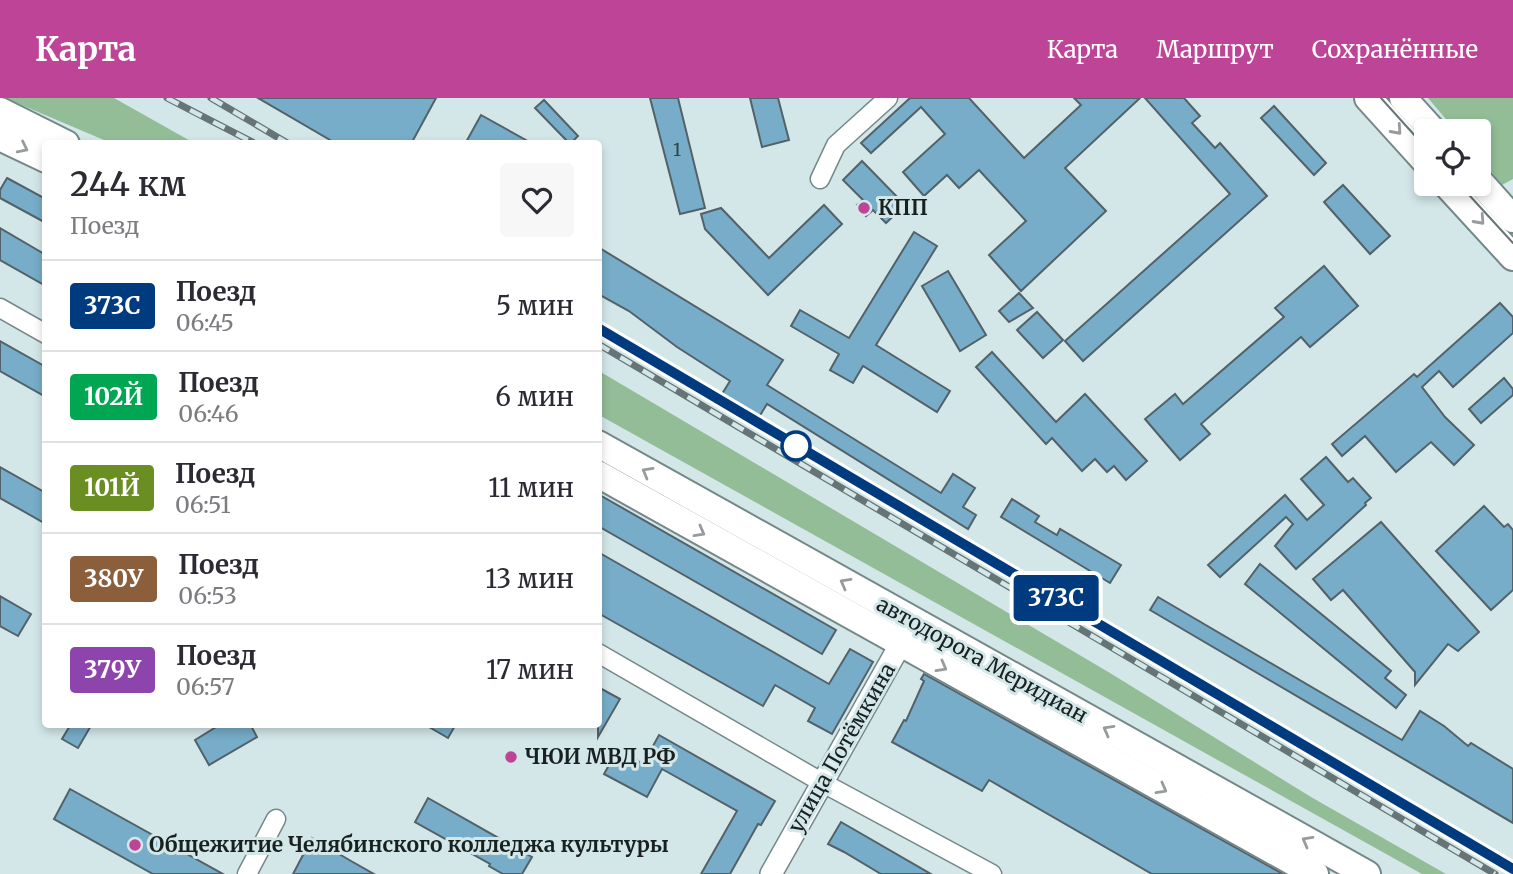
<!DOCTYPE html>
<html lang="ru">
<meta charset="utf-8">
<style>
:root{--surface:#fff;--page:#f7f7f7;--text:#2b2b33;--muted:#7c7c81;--line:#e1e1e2;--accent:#be4497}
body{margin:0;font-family:Merriweather,serif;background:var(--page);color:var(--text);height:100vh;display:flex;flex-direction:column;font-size:26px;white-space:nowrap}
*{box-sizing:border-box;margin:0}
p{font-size:23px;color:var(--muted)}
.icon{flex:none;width:38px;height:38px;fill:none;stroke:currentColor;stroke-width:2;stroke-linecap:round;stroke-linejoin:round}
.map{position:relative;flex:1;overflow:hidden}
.side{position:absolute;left:42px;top:42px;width:560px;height:588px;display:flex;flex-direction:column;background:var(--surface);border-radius:7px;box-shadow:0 4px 10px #0003}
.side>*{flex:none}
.badge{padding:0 14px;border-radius:5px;font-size:24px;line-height:46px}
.fabs{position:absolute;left:1414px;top:21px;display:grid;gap:14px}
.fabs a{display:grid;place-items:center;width:77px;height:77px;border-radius:7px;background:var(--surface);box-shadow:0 4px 10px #0003;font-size:35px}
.map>.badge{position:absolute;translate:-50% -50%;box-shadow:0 0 0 4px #fff}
.round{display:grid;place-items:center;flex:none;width:74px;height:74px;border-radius:7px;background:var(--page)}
.head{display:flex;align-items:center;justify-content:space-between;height:119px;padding:0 28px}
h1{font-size:33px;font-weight:600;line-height:52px}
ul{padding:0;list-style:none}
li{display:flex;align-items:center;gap:21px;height:91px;padding:0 28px;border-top:2px solid var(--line)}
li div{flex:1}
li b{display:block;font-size:26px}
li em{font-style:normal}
li .badge{min-width:77px;font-weight:700;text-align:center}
header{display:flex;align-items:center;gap:42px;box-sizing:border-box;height:98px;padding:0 35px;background:var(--accent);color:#fff}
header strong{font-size:33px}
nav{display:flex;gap:38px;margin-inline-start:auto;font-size:24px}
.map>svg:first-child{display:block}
</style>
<header>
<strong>Карта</strong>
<nav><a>Карта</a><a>Маршрут</a><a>Сохранённые</a></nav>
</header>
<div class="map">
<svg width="1513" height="776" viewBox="0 0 1513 776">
<rect width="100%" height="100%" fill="#d3e7e9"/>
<!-- forest -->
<g fill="#92bd97">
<path d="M5 0H114L194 45H111Z"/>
<path d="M1428 0H1513V81L1502 87 1479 60V33H1456Z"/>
<path d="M599 273 1110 575 1311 699 1446 776H1422L599 317Z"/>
</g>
<!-- building -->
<g fill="#77adc9" stroke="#536169" stroke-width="2">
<path d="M258 0H436L411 46H337Z"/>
<path d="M650 0H678L705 110 680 116Z"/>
<path d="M750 0H778L789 42 762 49Z"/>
<path d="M910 0H969L1024 60 1081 7 1074 0H1140L1065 70 1106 113 1021 193 989 157 1026 123 979 72 959 90 947 77 924 98 903 74 945 36 921 9 871 55 861 45Z"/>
<path d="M1145 0H1184L1200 18 1192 25 1215 50 1220 45 1267 98 1083 263 1065 243 1230 96Z"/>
<path d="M544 2 578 38 570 46 535 10Z"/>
<path d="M1274 8 1326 65 1314 77 1261 20Z"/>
<path d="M481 17 533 46H465Z"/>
<path d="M862 63 905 107 886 125 873 112 866 118 857 107 863 102 843 82Z"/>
<path d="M7 80 46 101V125L0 100V92Z"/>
<path d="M1343 87 1390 138 1370 156 1324 104Z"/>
<path d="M824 107 842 126 768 197 705 131 701 116 721 110 769 160Z"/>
<path d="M0 130 46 157V188L0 162Z"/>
<path d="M914 134 937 148 876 247 950 293 937 314 863 268 853 285 830 272 839 256 791 228 800 212 849 240Z"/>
<path d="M598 149 783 262 767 287 941 395 953 376 975 390 963 409 976 417 968 431 767 306 759 319 722 296 730 283 677 249 629 213 598 196Z"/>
<path d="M1324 168 1358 208 1310 249 1301 239 1201 326 1210 336 1180 362 1145 321 1175 296 1183 306 1284 219 1275 210Z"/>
<path d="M948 173 986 237 960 253 922 188Z"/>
<path d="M1019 195 1033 210 1009 224 999 213Z"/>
<path d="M1500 205 1513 219V235L1453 289 1439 273 1422 289 1445 319 1474 347 1454 367 1431 344 1396 374 1365 338 1342 358 1332 346 1414 276 1417 279Z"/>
<path d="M1037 214 1063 242 1043 260 1017 232Z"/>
<path d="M0 243 46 269V299L0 273Z"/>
<path d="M992 254 1056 324 1085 296 1147 363 1126 382 1114 368 1107 374 1095 361 1082 373 1052 340 1046 346 976 269Z"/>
<path d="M1504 280 1513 291V297L1481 325 1469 311Z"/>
<path d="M1326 359 1348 384 1353 380 1371 400 1365 405 1366 407 1296 471 1275 448 1293 426 1286 419 1220 479 1208 467 1285 397 1307 422 1324 407 1301 381Z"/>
<path d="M0 369 46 395V426L0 400Z"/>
<path d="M598 396 836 532 822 556 598 428Z"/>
<path d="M1012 401 1039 418 1035 424 1057 437 1060 431 1121 467 1110 485 1001 419Z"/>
<path d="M1484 408 1504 429 1508 426 1513 432V492L1491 512 1436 453Z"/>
<path d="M1381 424 1479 534 1458 553 1448 546 1415 587V574L1343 492 1331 502 1313 481Z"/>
<path d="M598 454 829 586 850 551 873 564 832 636 808 623 815 610 775 587 763 608 598 515Z"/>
<path d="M1260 466 1391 573 1385 580 1406 597 1396 610 1245 486Z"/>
<path d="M0 498 31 516 18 538 0 528Z"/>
<path d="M1158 499 1402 642 1420 613 1444 628 1468 648 1471 645 1513 671V725L1150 512Z"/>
<path d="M924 576 1283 776H1152L989 682 982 693 892 644 904 622 906 623 924 583 921 581Z"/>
<path d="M598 589 620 601 598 639Z"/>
<path d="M71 626H92L78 650 62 641Z"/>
<path d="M221 626H250L257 639 209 667 195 642Z"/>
<path d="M424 626H456L448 640Z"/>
<path d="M659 637 775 703 761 727 758 726 730 776H701L737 713 662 671 647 699 604 676 618 651 643 666Z"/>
<path d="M70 691 223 776H153L54 721Z"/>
<path d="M428 700 532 759 522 776H503L489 768 490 766 415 724Z"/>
<path d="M841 724 931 776H881L844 754 828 746Z"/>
<path d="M312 740 351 763 374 776H293Z"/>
</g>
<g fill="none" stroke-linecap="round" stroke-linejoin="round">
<!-- minor casing -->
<g stroke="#758889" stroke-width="21">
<g id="minor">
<path d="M820 81 836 47 888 0"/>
<path d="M0 210 46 236"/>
<path d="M598 555 823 685 992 776"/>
<path d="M247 776 276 721"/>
</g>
</g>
<!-- tertiary casing -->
<g stroke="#758889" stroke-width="24">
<path id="tertiary" d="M771 776 909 531"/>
</g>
<!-- primary casing -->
<g stroke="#758889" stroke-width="30">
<g id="primary">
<path d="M1368 0 1426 64"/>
<path d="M1403 0 1433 33"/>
<path d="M0 13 66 46"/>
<path d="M0 39 46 61"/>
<path d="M1479 83 1513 121"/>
<path d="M1446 86 1513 159"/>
<path d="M598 346 1367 776"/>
<path d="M598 376 1315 776"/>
</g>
</g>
<!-- minor -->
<use href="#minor" stroke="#fff" stroke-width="18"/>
<!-- tertiary -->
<use href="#tertiary" stroke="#fff" stroke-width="21"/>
<!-- primary -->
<use href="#primary" stroke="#fff" stroke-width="26"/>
<!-- tram -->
<g stroke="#677475" stroke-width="2">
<path d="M1381 0 1426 50"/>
<path d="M1459 86 1513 145"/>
</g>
<!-- rail casing -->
<g stroke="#677475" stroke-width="7">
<g id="rail">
<path d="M167 0 256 46"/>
<path d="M211 0 289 46"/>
<path d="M598 230 1513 771"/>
<path d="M598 246 1495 776"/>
</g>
</g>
<!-- rail -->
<use href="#rail" stroke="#d3e7e9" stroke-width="4.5" stroke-dasharray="13" stroke-linecap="butt"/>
</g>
<!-- one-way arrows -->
<defs><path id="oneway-chevron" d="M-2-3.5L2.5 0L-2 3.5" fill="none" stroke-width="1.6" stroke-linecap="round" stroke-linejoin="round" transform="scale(1.75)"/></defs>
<g stroke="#979b9b">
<use href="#oneway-chevron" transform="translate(1397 32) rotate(48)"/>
<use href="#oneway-chevron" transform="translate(23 50) rotate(26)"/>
<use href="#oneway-chevron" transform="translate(1480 122) rotate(48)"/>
<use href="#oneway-chevron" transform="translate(647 374) rotate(-150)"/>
<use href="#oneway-chevron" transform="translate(700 434) rotate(29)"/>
<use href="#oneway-chevron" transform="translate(845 485) rotate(-151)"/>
<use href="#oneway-chevron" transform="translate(942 569) rotate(29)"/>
<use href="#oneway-chevron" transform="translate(1108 632) rotate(-151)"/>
<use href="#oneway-chevron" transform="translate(1162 691) rotate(29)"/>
<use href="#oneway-chevron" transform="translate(1307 743) rotate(-151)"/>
</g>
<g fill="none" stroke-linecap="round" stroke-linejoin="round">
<!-- line casing -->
<g stroke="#fff" stroke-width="16">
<path id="line" d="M598 230 1513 771"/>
</g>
<!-- line -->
<use href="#line" stroke="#003b80" stroke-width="10"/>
</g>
<!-- markers -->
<g fill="#be4497" stroke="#d3e7e9" stroke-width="2.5">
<circle cx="864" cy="110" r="7"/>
<circle cx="511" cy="659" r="7"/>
<circle cx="135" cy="747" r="7"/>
</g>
<circle fill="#fff" stroke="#003b80" stroke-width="3.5" cx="796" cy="348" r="14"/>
<g text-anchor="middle" stroke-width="6" stroke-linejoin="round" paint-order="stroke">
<!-- number labels -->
<g font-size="18" fill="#30434a">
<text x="677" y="58">1</text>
</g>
<!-- poi labels -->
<g font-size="21" font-weight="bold" fill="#182020" stroke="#d3e7e9" text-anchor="start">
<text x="878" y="117">КПП</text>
<text x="525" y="666">ЧЮИ МВД РФ</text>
<text x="149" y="754">Общежитие Челябинского колледжа культуры</text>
</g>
<!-- street labels -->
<g font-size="21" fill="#182020" stroke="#d3e7e9">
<text transform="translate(982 562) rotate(29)" y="7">автодорога Меридиан</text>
<text transform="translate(842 650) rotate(-60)" y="7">улица Потёмкина</text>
</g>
</g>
</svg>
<div class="fabs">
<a><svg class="icon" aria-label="locate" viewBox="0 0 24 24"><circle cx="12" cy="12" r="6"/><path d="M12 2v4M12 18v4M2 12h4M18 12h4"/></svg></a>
</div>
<b class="badge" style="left:1056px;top:500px;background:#003b80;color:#fff">373C</b>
<section class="side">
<div class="head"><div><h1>244 км</h1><p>Поезд</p></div><a class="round"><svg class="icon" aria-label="heart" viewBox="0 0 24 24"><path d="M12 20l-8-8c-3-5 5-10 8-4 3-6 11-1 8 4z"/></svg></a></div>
<ul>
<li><span class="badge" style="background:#003b80;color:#fff">373C</span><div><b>Поезд</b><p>06:45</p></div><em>5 мин</em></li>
<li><span class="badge" style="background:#00a651;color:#fff">102Й</span><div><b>Поезд</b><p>06:46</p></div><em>6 мин</em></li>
<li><span class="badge" style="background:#6b8e23;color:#fff">101Й</span><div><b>Поезд</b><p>06:51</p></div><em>11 мин</em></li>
<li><span class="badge" style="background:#8b5e3c;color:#fff">380У</span><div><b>Поезд</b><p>06:53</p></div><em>13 мин</em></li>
<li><span class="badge" style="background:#8e44ad;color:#fff">379У</span><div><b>Поезд</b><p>06:57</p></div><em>17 мин</em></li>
</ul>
</section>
</div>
